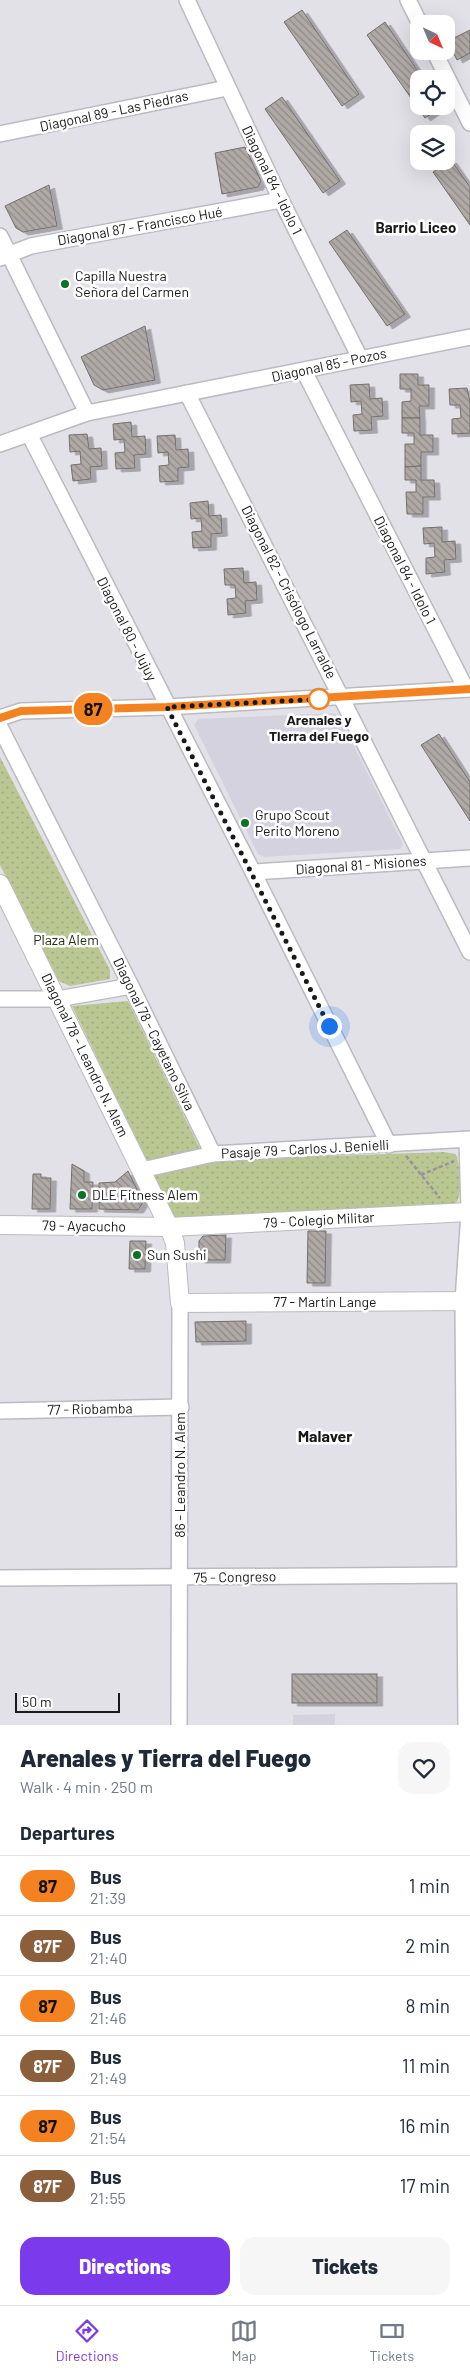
<!DOCTYPE html>
<meta charset="utf-8">
<style>
:root{--surface:#fff;--page:#f6f6f7;--text:#1f2937;--muted:#747a83;--line:#e0e1e3;--accent:#7c3aed}
body{margin:0;font-family:Barlow,sans-serif;background:var(--page);color:var(--text);height:100vh;display:flex;flex-direction:column;font-size:19px;white-space:nowrap}
*{box-sizing:border-box;margin:0}
p{font-size:16px;color:var(--muted)}
.icon{flex:none;width:28px;height:28px;fill:none;stroke:currentColor;stroke-width:2;stroke-linecap:round;stroke-linejoin:round}
.map{position:relative;height:1725px;overflow:hidden}
.drawer{display:flex;flex-direction:column;background:var(--surface);flex:1}
.drawer>*{flex:none}
.badge{padding:0 10px;border-radius:16px;font-size:18px;line-height:32px}
.needle{width:32px;rotate:136deg}
.controls{position:absolute;left:410px;top:15px;display:grid;gap:10px}
.controls a{display:grid;place-items:center;width:45px;height:45px;border-radius:10px;background:var(--surface);box-shadow:0 5px 20px #0002;font-size:25px}
.scale{position:absolute;left:15px;bottom:12px;width:105px;box-sizing:border-box;padding-left:5px;border:2px solid #19191b;border-top:0;font-size:14px;line-height:18px;white-space:nowrap;color:#19191b;-webkit-text-stroke:4px #fff;paint-order:stroke}
.you{position:absolute;width:25px;height:25px;margin:-12px;border:4px solid #fff;border-radius:50%;background:#1a73e8;box-shadow:0 0 0 8px #1a73e833}
.map>.badge{position:absolute;translate:-50% -50%;box-shadow:0 0 0 2px #fff}
h2{padding:0 20px;font-size:19px;line-height:45px}
.round{display:grid;place-items:center;flex:none;width:52px;height:52px;border-radius:15px;background:var(--page)}
.head{display:flex;align-items:center;justify-content:space-between;height:85px;padding:0 20px}
h1{font-size:24px;font-weight:800;line-height:38px}
.button{display:flex;gap:10px;margin-top:auto;padding:10px 20px}
.button a{flex:1;height:58px;border-radius:15px;background:var(--accent);color:#fff;font-size:20px;font-weight:800;line-height:58px;text-align:center}
.button a+a{background:var(--page);color:var(--text)}
ul{padding:0;list-style:none}
li{display:flex;align-items:center;gap:15px;height:60px;padding:0 20px;border-top:1px solid var(--line)}
li div{flex:1}
li b{display:block;font-size:19px}
li em{font-style:normal}
li .badge{min-width:55px;font-weight:700;text-align:center}
.tabs{display:flex;justify-content:space-around;align-items:center;height:70px;border-top:1px solid var(--line);background:var(--surface);font-size:14px;color:var(--muted)}
.tabs a{display:grid;justify-items:center;gap:2px}
.tabs .selected{color:var(--accent)}
.map>svg:first-child{display:block}
</style>
<div class="map">
<svg width="470" height="1725" viewBox="0 0 470 1725">
<defs>
<pattern id="park-dots" width="8" height="8" patternUnits="userSpaceOnUse" patternTransform="scale(1.25)"><rect width="8" height="8" fill="#bac792"/><path d="M2 2h.1M6 6h.1" fill="none" stroke="#9faa7d" stroke-width="1.8" stroke-linecap="round"/></pattern>
<pattern id="building-back-hatch" width="6" height="6" patternUnits="userSpaceOnUse" patternTransform="scale(1.25)"><rect width="6" height="6" fill="#b0aaa7"/><path d="M-1 5l2 2M0 0l6 6M5-1l2 2" fill="none" stroke="#8e8a87"/></pattern>
<filter id="shadow"><feDropShadow dx="5.5" dy="3" stdDeviation="0" flood-color="#0004"/></filter>
</defs>
<rect width="100%" height="100%" fill="#e3e1e8"/>
<!-- built -->
<g fill="#d5d2df">
<path d="M334 713 339 716 403 844 400 849 264 857 258 854 194 725 198 719Z"/>
<path d="M335 1714V1725H293V1715Z"/>
</g>
<!-- park -->
<g fill="url(#park-dots)">
<path d="M0 757 110 970V979L70 986 59 981 0 865Z"/>
<path d="M128 1001 200 1149 148 1163 72 1006Z"/>
<path d="M444 1152 456 1154C461 1170 463 1190 456 1204L179 1219 171 1215 153 1178 157 1173 221 1160Z"/>
</g>
<!-- building -->
<g fill="url(#building-back-hatch)" stroke="#746f6c" filter="url(#shadow)">
<path d="M302 10 359 94 342 106 284 22Z"/>
<path d="M385 22 423 79H419V106H442L425 118 367 35Z"/>
<path d="M470 30V53L457 60 448 41Z"/>
<path d="M282 97 340 181 323 193 265 109Z"/>
<path d="M245 147 261 181 258 187 222 194 215 153Z"/>
<path d="M451 160 470 187V225L433 172Z"/>
<path d="M49 185 57 226 23 232 16 228 5 206Z"/>
<path d="M347 230 405 314 387 326 329 242Z"/>
<path d="M145 326 155 380 103 390 94 385 81 357Z"/>
<path d="M400 374H418V385H429V406H419L420 418H402V402L411 401V389H400Z"/>
<path d="M369 384 370 399 382 398 383 416 371 417 372 430 354 431 353 415 362 414 361 401 351 402 350 385Z"/>
<path d="M467 388 470 402V433L452 434V419L461 418 460 405H450L449 389Z"/>
<path d="M402 418H420V435H433V452H421V466L405 467V444H414V433H402Z"/>
<path d="M131 422 132 437 145 436 146 454 134 455 135 468 116 469 115 453 125 452 124 439 114 440 113 424Z"/>
<path d="M87 434 89 449 101 448 102 466 90 467 91 479 73 481 71 465 81 464 80 451 70 452 69 435Z"/>
<path d="M175 435 176 450 188 449 189 467 178 468V481L160 482 159 466 169 465 168 452 158 453 157 436Z"/>
<path d="M421 466V480H434L435 497H423V514H407L406 492H416V480H405V467Z"/>
<path d="M208 501 209 516 221 515 222 533 211 534V547L193 548 192 532 202 531 201 518 191 519 190 503Z"/>
<path d="M442 527V542L455 541 456 559 444 560 445 572 426 574V558L435 557 434 543 424 544 423 528Z"/>
<path d="M243 568 244 583 256 582 257 600 245 601 246 613 228 615 227 599 236 598 235 585H225L224 569Z"/>
<path d="M439 734 470 782V821L421 745Z"/>
<path d="M72 1164 84 1171V1182H93L92 1209H70Z"/>
<path d="M128 1171 143 1202 138 1210 99 1209V1183L115 1182Z"/>
<path d="M33 1174H41V1178H51L50 1209H32Z"/>
<path d="M308 1231H326L325 1283H307Z"/>
<path d="M226 1235 225 1260H199V1241L203 1236Z"/>
<path d="M130 1241H146L145 1269H129Z"/>
<path d="M246 1321V1341L196 1342 195 1322Z"/>
<rect x="292" y="1674" width="85" height="29"/>
</g>
<g fill="none" stroke-linecap="round" stroke-linejoin="round">
<!-- minor casing -->
<g stroke="#bcbac0" stroke-width="18">
<g id="minor">
<path d="M187 0 281 200 360 358"/>
<path d="M408 0 420 24"/>
<path d="M434 51 470 123"/>
<path d="M0 134 227 88"/>
<path d="M0 236 87 413"/>
<path d="M0 258 31 246 281 200"/>
<path d="M304 371 466 689"/>
<path d="M187 393 470 952"/>
<path d="M29 434 253 872 389 1145"/>
<path d="M0 444 87 413 470 337"/>
<path d="M0 718 21 711 167 707 470 689"/>
<path d="M0 727 131 986 213 1154"/>
<path d="M253 872 470 858"/>
<path d="M0 999H58L131 986"/>
<path d="M142 1170 213 1154 470 1139"/>
<path d="M0 1411 181 1407"/>
<path d="M0 1578 470 1575"/>
<path d="M179 1725 180 1303"/>
<path d="M466 1725 463 1301 469 1212 467 1140"/>
</g>
</g>
<!-- tertiary casing -->
<g stroke="#bcbac0" stroke-width="20">
<g id="tertiary">
<path d="M0 884 169 1227 175 1243 180 1303 470 1301"/>
<path d="M0 1225 169 1227 470 1212"/>
</g>
</g>
<!-- path -->
<g stroke="#959499" stroke-width="2.5" stroke-dasharray="4 2.5" stroke-linecap="butt">
<path d="M406 1156 440 1198"/>
<path d="M421 1175 454 1161"/>
</g>
<!-- minor -->
<use href="#minor" stroke="#fff" stroke-width="15"/>
<!-- tertiary -->
<use href="#tertiary" stroke="#fff" stroke-width="18"/>
</g>
<g fill="none" stroke-linecap="round" stroke-linejoin="round">
<!-- line casing -->
<g stroke="#fff" stroke-width="11">
<path id="line" d="M0 718 21 711 167 707 470 689"/>
</g>
<!-- line -->
<use href="#line" stroke="#f58220" stroke-width="8"/>
<!-- walk -->
<path stroke="#19191b" stroke-width="5" stroke-dasharray="0 9" d="M319 699H323L167 707 329 1026"/>
</g>
<!-- markers -->
<g fill="#067325" stroke="#fff" stroke-width="2">
<circle cx="65" cy="284" r="5"/>
<circle cx="245" cy="823" r="5"/>
<circle cx="82" cy="1195" r="5"/>
<circle cx="137" cy="1255" r="5"/>
</g>
<circle fill="#fff" stroke="#f58220" stroke-width="2.5" cx="319" cy="699" r="10"/>
<g text-anchor="middle" stroke-width="5" stroke-linejoin="round" paint-order="stroke">
<!-- street labels -->
<g font-size="14" fill="#19191b" stroke="#fff">
<text transform="translate(114 111) rotate(-12)" y="5">Diagonal 89 - Las Piedras</text>
<text transform="translate(272 180) rotate(64)" y="5">Diagonal 84 - Idolo 1</text>
<text transform="translate(140 226) rotate(-10)" y="5">Diagonal 87 - Francisco Hué</text>
<text transform="translate(329 365) rotate(-12)" y="5">Diagonal 85 - Pozos</text>
<text transform="translate(405 570) rotate(63)" y="5">Diagonal 84 - Idolo 1</text>
<text transform="translate(289 592) rotate(63)" y="5">Diagonal 82 - Crisólogo Larralde</text>
<text transform="translate(127 629) rotate(63)" y="5">Diagonal 80 - Jujuy</text>
<text transform="translate(361 865) rotate(-4)" y="5">Diagonal 81 - Misiones</text>
<text transform="translate(154 1034) rotate(64)" y="5">Diagonal 78 - Cayetano Silva</text>
<text transform="translate(85 1055) rotate(64)" y="5">Diagonal 78 - Leandro N. Alem</text>
<text transform="translate(305 1149) rotate(-3)" y="5">Pasaje 79 - Carlos J. Benielli</text>
<text transform="translate(319 1220) rotate(-3)" y="5">79 - Colegio Militar</text>
<text transform="translate(84 1226) rotate(1)" y="5">79 - Ayacucho</text>
<text x="325" y="1307">77 - Martín Lange</text>
<text transform="translate(90 1409) rotate(-1)" y="5">77 - Riobamba</text>
<text transform="translate(180 1475) rotate(-90)" y="5">86 - Leandro N. Alem</text>
<text transform="translate(235 1577) rotate(-1)" y="5">75 - Congreso</text>
</g>
<!-- poi labels -->
<g font-size="14" fill="#19191b" stroke="#fff" text-anchor="start">
<text x="75" y="281">Capilla Nuestra<tspan x="75" dy="16">Señora del Carmen</tspan></text>
<text x="255" y="820">Grupo Scout<tspan x="255" dy="16">Perito Moreno</tspan></text>
<text x="92" y="1200">DLE Fitness Alem</text>
<text x="147" y="1260">Sun Sushi</text>
</g>
<!-- stop labels -->
<g font-size="14" font-weight="bold" fill="#19191b" stroke="#fff">
<text x="319" y="725">Arenales y<tspan x="319" dy="16">Tierra del Fuego</tspan></text>
</g>
<!-- park labels -->
<g font-size="14" fill="#272e10" stroke="#fff">
<text x="66" y="945">Plaza Alem</text>
</g>
<!-- neighbourhood labels -->
<g font-size="15" font-weight="bold" fill="#19191b" stroke="#fff">
<text x="416" y="233">Barrio Liceo</text>
</g>
<!-- quarter labels -->
<g font-size="16" font-weight="bold" fill="#19191b" stroke="#fff">
<text x="325" y="1442">Malaver</text>
</g>
</g>
</svg>
<div class="controls">
<a><svg class="needle" viewBox="-14 -14 28 28"><path d="M0-13l5 13h-10z" fill="#e53935"/><path d="M0 13l5-13h-10z" fill="#747a83"/></svg></a>
<a><svg class="icon" aria-label="locate" viewBox="0 0 24 24"><circle cx="12" cy="12" r="6"/><path d="M12 2v4M12 18v4M2 12h4M18 12h4"/></svg></a>
<a><svg class="icon" aria-label="layers" viewBox="0 0 24 24"><path d="M12 4l9 5-9 5-9-5zM3 14l9 5 9-5"/></svg></a>
</div>
<div class="scale">50 m</div>
<div class="you" style="left:329px;top:1026px"></div>
<b class="badge" style="left:93px;top:709px;background:#f58220;color:#111">87</b>
</div>
<section class="drawer">
<div class="head"><div><h1>Arenales y Tierra del Fuego</h1><p>Walk · 4 min · 250 m</p></div><a class="round"><svg class="icon" aria-label="heart" viewBox="0 0 24 24"><path d="M12 20l-8-8c-3-5 5-10 8-4 3-6 11-1 8 4z"/></svg></a></div>
<h2>Departures</h2>
<ul>
<li><span class="badge" style="background:#f58220;color:#111">87</span><div><b>Bus</b><p>21:39</p></div><em>1 min</em></li>
<li><span class="badge" style="background:#8b5e3c;color:#fff">87F</span><div><b>Bus</b><p>21:40</p></div><em>2 min</em></li>
<li><span class="badge" style="background:#f58220;color:#111">87</span><div><b>Bus</b><p>21:46</p></div><em>8 min</em></li>
<li><span class="badge" style="background:#8b5e3c;color:#fff">87F</span><div><b>Bus</b><p>21:49</p></div><em>11 min</em></li>
<li><span class="badge" style="background:#f58220;color:#111">87</span><div><b>Bus</b><p>21:54</p></div><em>16 min</em></li>
<li><span class="badge" style="background:#8b5e3c;color:#fff">87F</span><div><b>Bus</b><p>21:55</p></div><em>17 min</em></li>
</ul>
<div class="button"><a>Directions</a><a>Tickets</a></div>
</section>
<nav class="tabs">
<a class="selected"><svg class="icon" aria-label="directions" viewBox="0 0 24 24"><path d="M12 3l9 9-9 9-9-9zM9 14v-3h6M13 9l2 2-2 2"/></svg>Directions</a>
<a><svg class="icon" aria-label="map" viewBox="0 0 24 24"><path d="M3 6l6-2 6 2 6-2v14l-6 2-6-2-6 2zM9 4v14M15 6v14"/></svg>Map</a>
<a><svg class="icon" aria-label="tickets" viewBox="0 0 24 24"><path d="M3 7h18v10H3zM15 7v10"/></svg>Tickets</a>
</nav>
